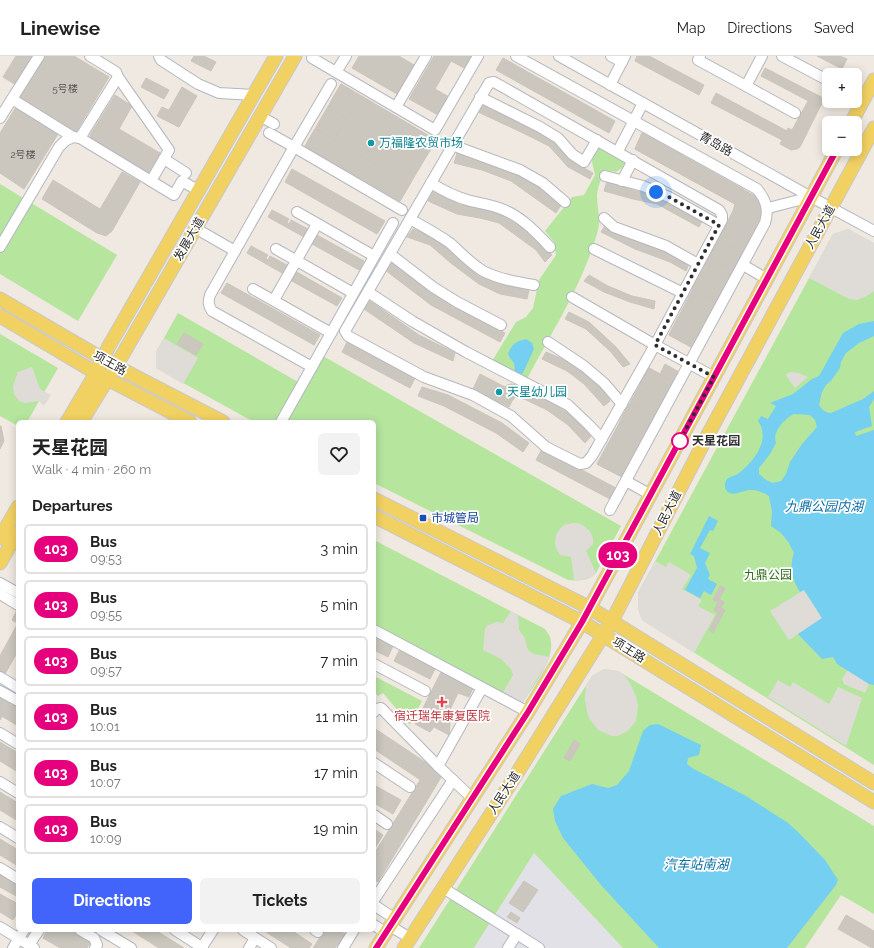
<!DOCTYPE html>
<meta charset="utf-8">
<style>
:root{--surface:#fff;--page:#f2f2f2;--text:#222;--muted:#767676;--line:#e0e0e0;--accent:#4264fb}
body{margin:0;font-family:Raleway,"Noto Sans SC",sans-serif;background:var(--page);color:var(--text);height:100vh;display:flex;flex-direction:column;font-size:15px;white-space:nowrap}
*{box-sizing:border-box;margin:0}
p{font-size:13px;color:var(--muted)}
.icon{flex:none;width:22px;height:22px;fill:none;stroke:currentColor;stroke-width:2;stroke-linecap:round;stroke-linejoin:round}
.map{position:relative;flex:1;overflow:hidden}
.drawer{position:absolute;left:16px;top:364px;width:360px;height:512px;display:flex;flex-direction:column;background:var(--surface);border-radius:6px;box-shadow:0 2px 10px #0003}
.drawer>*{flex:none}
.badge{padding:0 8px;border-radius:13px;font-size:14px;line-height:26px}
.tools{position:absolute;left:822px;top:12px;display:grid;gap:8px}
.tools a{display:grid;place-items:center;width:40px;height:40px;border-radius:6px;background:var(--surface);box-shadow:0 2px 10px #0003;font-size:20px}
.you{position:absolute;width:20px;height:20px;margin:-10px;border:3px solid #fff;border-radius:50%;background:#1a73e8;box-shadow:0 0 0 6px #1a73e833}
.map>.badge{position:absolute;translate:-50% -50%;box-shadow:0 0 0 2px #fff}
h2{padding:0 16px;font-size:15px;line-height:36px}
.round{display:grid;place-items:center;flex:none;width:42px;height:42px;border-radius:6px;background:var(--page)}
.head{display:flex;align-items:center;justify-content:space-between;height:68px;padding:0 16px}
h1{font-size:19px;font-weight:700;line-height:30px}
.primary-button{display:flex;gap:8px;margin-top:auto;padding:8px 16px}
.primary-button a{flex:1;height:46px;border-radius:6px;background:var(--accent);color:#fff;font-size:16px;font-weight:700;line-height:46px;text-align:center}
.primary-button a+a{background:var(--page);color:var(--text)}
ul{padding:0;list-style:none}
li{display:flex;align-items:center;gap:12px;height:50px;margin:0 8px 6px;padding:0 8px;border:2px solid var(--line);border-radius:6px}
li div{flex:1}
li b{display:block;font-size:15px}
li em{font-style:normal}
li .badge{min-width:44px;font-weight:700;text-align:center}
header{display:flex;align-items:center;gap:24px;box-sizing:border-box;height:56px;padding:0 20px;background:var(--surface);border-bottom:1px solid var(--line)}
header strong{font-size:19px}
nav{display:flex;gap:22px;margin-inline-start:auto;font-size:14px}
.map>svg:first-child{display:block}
</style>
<header>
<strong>Linewise</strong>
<nav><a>Map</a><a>Directions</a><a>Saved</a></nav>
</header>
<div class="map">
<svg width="874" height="892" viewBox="0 0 874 892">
<rect width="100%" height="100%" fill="#efe9e1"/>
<!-- industrial -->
<path fill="#e3e1e8" d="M534 797 623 892H474Z"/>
<!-- green -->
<g fill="#b6e59e">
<path d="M601 91 626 105 622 112 616 116 604 114C602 122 597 132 597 140 597 152 601 163 598 174 584 227 552 275 527 323L492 305 516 266 526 261 533 252 539 224 556 199 554 186 545 175 572 141 584 139 595 119C593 107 587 99 601 91Z"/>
<path d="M0 128 117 199 78 265 0 218Z"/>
<path d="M848 173 874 187V709L642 564 638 552V537L833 178Z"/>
<path d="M178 257 305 330 323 300 621 470 596 517C589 525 578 525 568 524L374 427V366H254L156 312V296Z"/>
<path d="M0 278 58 312 27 366H18V370L0 360Z"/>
<path d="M374 484 545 573C547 576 549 579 550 581 557 602 532 632 521 649L374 568Z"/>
<path d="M604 613 618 615 874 770V858L841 839 805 892H623L534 797 474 892H419L592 620Z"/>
<path d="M374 620 422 645 410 669 383 637 378 640 374 636Z"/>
</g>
<!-- plaza -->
<g fill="#dfdcd8">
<path d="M848 173 874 187V235L867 240 857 244 849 243 809 222 833 178Z"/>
<path d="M164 282 198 302 183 328 156 312V296Z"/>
<path d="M32 311 40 333 51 339 44 350 39 345 25 347 19 345 14 338 13 330 18 316Z"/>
<path d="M791 316 799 317 808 321 795 332 787 321 786 318Z"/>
<path d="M572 467H578L584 470 590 475 593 482V488L586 495 596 517 592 521 578 525 574 524 571 501 560 499 556 492 555 487 556 479 560 473 564 469Z"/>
<path d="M655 505 666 511 669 506 691 519 682 533 702 544 698 550 715 559 694 597 642 564 638 552V537Z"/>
<path d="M804 534 822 562 789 584 770 555Z"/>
<path d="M511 555 518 559 519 574 525 582 527 591 529 595 534 598 550 601 546 609 521 649 502 638 513 619 511 613 501 603 483 594 485 573 488 569 497 566 503 567Z"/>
<path d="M604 613 618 615 624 619 630 627 636 640 638 650 636 665 628 675 618 680H612L598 674 589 662 587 655 585 644 586 629 592 620Z"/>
<path d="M848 614 869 628 865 637 844 628 842 623Z"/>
<path d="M778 624 790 631 793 626 829 648 838 631 862 642 846 690 768 641Z"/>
</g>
<!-- water -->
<g fill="#75cff0" fill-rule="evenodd">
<path d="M874 265V280L859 287 846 297 841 306 840 312 831 325 826 329 822 336 819 349C822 354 826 357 831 357L863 343 874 335V343L869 351 872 370 855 376 856 380 874 374V629L869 628 837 608 833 601 822 603 798 578 822 562 804 534 800 536C792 523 789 511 794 497L789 487 781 477 771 470 772 456 769 440C764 437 758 434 752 434 744 433 734 441 728 436 724 433 724 427 727 423 729 421 733 420 736 419 752 408 772 384 758 365L761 360 768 363 776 350 770 347 793 338 812 323 819 320 843 277 859 268ZM794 358 810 359 815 364 817 371 802 388 790 406 786 418 781 425 773 427 766 424 759 418V412L770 398 776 387C772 376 785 362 794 358Z"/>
<path d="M526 283 532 287 534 293 523 317 519 319 515 315 514 307 510 302 508 298C513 287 515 286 526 283Z"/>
<path d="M709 460 718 465 713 475 710 474 700 492 710 497 705 507 710 519 708 523 717 528 711 539 704 535 700 542 685 534 697 512 694 500 690 498Z"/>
<path d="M658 668 701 689 699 699 688 702 687 708 692 712 746 740 788 767 799 777 825 804 838 824 836 829 787 892H659L601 829 563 782 555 765 553 753 561 740 592 728 608 732 617 729 629 715 643 675 650 669Z"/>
</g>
<!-- building -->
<g fill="#cbc7bf" stroke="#cbc5ba">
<path d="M16 0H34L16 29 3 21Z"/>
<path d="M46 0H74L109 21 76 76 20 42Z"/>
<path d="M194 0H204L216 6 211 15 191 5Z"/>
<path d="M359 0H399L414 9 397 38 352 12Z"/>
<path d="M434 0H473L466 13 451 5 435 33 451 42 440 60 409 43Z"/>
<path d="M637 0H649L704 29 699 39 635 5Z"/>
<path d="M817 0H840L847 3 842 13Z"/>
<path d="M503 2 615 65 609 77 496 14Z"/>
<path d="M765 12 825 43 820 51 761 20Z"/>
<path d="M146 22 169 34 164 43 141 31Z"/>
<path d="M341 28 436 84 400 145 305 90Z"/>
<path d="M341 28 436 84 426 101 331 45Z"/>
<path d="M182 31 197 40 179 71 164 63Z"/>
<path d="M716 37 787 75 782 84 711 47Z"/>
<path d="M115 39 132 50 119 73 160 97 147 119 91 85 90 79Z"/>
<path d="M808 45 820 51 800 91 797 93 791 94 780 88 788 72 792 74Z"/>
<path d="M482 47 553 83 572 105 593 117 590 123 568 111 549 90 525 78 476 55Z"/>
<path d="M16 51 58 78 24 133 0 117V77Z"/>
<path d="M162 51 184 61 179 71 157 60Z"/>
<path d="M328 51 347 63 337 79 318 68Z"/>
<path d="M315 73 410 128 400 145 305 90Z"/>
<path d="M642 77 755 140 761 149 762 160 691 291 669 279 733 155 735 148 635 93Z"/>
<path d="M642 77 743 133 735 148 635 93Z"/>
<path d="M457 97 485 105 513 115 540 132 561 149 556 157 511 125 482 114 454 107Z"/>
<path d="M292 113 385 165 377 178 285 126Z"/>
<path d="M122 116 140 126 112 175 106 180 97 177 42 143 53 124 100 153Z"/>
<path d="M607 125 635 135 659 139 703 163 699 171 657 148 633 143 604 135Z"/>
<path d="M433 136 461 149 484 152 501 159 531 177 552 199 545 206 536 194 499 167 480 162 457 158 428 145Z"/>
<path d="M272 154 289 163 287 166 289 168 291 164 308 173 304 181 268 161Z"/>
<path d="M605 170 621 178 673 199 689 208 686 215 670 206 635 193 601 176Z"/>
<path d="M413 173 433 181 446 189 483 220 504 229 529 234 527 243 500 238 479 228 452 208 430 189 407 181Z"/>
<path d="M317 179 364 205 359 214 312 188Z"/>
<path d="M718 184 742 197 733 214 709 201Z"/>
<path d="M251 190 268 199 266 202 268 204 270 200 287 209 282 217 247 197Z"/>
<path d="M392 206 437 240 505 277 500 286 431 249 385 214Z"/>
<path d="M295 215 342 242 337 250 290 224Z"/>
<path d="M589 219 608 230 632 240 655 245 654 253 630 246 604 236 584 225Z"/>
<path d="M700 219 723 231 716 245 692 233Z"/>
<path d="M227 227 320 279 314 289 221 237Z"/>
<path d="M370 245 419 279 455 297 453 305 414 287 364 253Z"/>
<path d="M569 256 589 266 616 291 630 308 623 311 611 296 586 273 565 263Z"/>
<path d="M678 261 701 273 691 291 669 279Z"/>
<path d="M184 277 203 288 196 299 177 288Z"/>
<path d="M347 286 415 322 410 332 342 296Z"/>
<path d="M546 296 572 307 589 320 601 330 610 345 604 350 584 328 567 315 542 303Z"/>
<path d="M665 308 679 316 622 421 597 408 649 312 660 318Z"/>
<path d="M649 312 674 326 665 341 640 328Z"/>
<path d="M480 318 505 331 507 329 511 328 515 329 518 335V338L512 345 509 351 473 333Z"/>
<path d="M422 331 448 339 502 367 529 387 523 396 496 377 444 350 418 340Z"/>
<path d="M527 334 551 346 574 361 592 379 585 387 568 369 547 354 522 342Z"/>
<path d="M629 348 655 361 645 378 620 365Z"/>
<path d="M0 370H1L4 385 0 393Z"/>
<path d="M608 388 632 402 622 421 597 408Z"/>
<path d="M542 393 616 432 610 443 536 404Z"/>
<path d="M720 530 725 532 719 543 724 546 721 552 725 554 713 577 709 574 718 557 714 554 718 546 713 544Z"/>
<path d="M18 552V566L17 567 12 564Z"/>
<path d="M18 567V595L5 618 0 615V600Z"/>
<path d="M374 579 393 590 388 601 374 594Z"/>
<path d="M400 593 436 611 430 623 394 605Z"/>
<path d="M442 614 474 630 469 641 458 637 448 658 450 668 449 679 434 671 430 676 415 668Z"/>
<path d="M0 640 18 651V670L0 659Z"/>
<path d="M0 640 10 647 0 664Z"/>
<path d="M374 672 443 718 434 733 374 693Z"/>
<path d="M574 684 580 688 570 705 564 702Z"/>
<path d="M0 686 18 697V716L0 705Z"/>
<path d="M420 724 434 733 378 826 374 824V798Z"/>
<path d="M374 729 401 744 393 758 374 747Z"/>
<path d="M0 736 18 747V765L0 754Z"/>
<path d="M374 773 383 779 375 792 374 791Z"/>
<path d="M0 783 18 794V810L0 799Z"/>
<path d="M0 818 18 828V841L0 831Z"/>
<path d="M524 825 538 834 523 856 509 847Z"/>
<path d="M0 838 18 848V856L13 864 0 856Z"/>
<path d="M511 856 520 862 517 867 507 861Z"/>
<path d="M846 859 874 875V892H872L838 873Z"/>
<path d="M47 874H71L91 886 87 892H60L43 882Z"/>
<path d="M132 874H155L184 892H159L132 875Z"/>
<path d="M263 874H291L312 888 309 892H291Z"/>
<path d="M325 874H339L345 878 335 892H313Z"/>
</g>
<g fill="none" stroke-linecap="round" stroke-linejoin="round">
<!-- minor casing -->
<g stroke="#b4b7c1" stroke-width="12">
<g id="minor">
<path d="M159 0 161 4 198 28 219 37 254 39"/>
<path d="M516 0 757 133C766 144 769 153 765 167L610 454"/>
<path d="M559 0 811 141 874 175"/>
<path d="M611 0 622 6"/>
<path d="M700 0 698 4 746 30 762 0"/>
<path d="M782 0 829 25"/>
<path d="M312 2 435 74 478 0"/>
<path d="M336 16 346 0"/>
<path d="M118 21 169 94 151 125"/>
<path d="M610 29 625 0"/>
<path d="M746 30 795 57"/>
<path d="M480 41 540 71 558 82 572 98 584 106 597 84"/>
<path d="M12 43 73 81"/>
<path d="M396 51 426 0"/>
<path d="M260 60 274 68"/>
<path d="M0 62 39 0"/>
<path d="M269 77 294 91 331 28"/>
<path d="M80 82 118 21 116 16 90 0"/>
<path d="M452 89 520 114 543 127 565 146"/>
<path d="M618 95 643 47"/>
<path d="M164 103 186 117"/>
<path d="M605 120 643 130 669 141 719 169"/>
<path d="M622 125 633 104"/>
<path d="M431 127C442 134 454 140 467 144 477 147 489 148 499 152 520 159 536 176 550 191"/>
<path d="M768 152 811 141"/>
<path d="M297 156 374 200"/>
<path d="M604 162 614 171 666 190 698 208"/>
<path d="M410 163C424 171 437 178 450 187 461 197 470 207 483 215 499 223 516 226 534 229"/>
<path d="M195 172 235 195"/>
<path d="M0 191 59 91 65 85 73 81 80 82 174 139 182 125 199 135"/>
<path d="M276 193 353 237"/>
<path d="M594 193 683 237"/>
<path d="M390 198 433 231 457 246 501 269"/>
<path d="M743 209 767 223"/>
<path d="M253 233 331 277"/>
<path d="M368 236 412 265 466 296 568 349 589 369 602 383"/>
<path d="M572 241 655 289 592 400 586 407 580 408 546 391 511 360 473 339 424 321 348 280 345 275 489 27 494 26 719 154 722 159V164L655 289 714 321"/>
<path d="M274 244 317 168"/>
<path d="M548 286 584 310 604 327 622 348"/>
<path d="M312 311 212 255C208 249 208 246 210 239L294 91 402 154"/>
<path d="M281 366 393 167"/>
<path d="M626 425 651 439"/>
<path d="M0 527 18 537"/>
<path d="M0 538 18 549"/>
<path d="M374 574 528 656"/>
<path d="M374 608 425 635"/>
<path d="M0 621 18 632"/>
<path d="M0 635 18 645"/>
<path d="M374 656 376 653 381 652 438 710 472 742"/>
<path d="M0 677 18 688"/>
<path d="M374 707 410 731"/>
<path d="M438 710 482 632"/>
<path d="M0 726 18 737"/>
<path d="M374 759 387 768"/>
<path d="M0 771 18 782"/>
<path d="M0 812 18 823"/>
<path d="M443 832 539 892"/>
<path d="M374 844 453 724"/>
<path d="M374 849 395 863"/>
<path d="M374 869 386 877"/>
<path d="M390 870 410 882"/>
<path d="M0 871 34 892"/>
<path d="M80 874 94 882 97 889 95 892"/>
<path d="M101 874 131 892"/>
<path d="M175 874 203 892"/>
<path d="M243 874 271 892"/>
<path d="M315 874 318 876"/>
<path d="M29 889 39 874"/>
<path d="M202 891 213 874"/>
<path d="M13 892 24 874"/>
<path d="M249 892 255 882"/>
<path d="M343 892 354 874"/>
<path d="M508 892 517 878"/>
</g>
</g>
<!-- major casing -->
<g stroke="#c9c9c9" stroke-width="15">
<g id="major">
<path d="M851 67 874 24"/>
<path d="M0 243 115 310 223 366"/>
<path d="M0 260 96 317 190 366"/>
<path d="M67 366 96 317 109 290 276 0"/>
<path d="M81 366 123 298 295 0"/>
<path d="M374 443 590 552 874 727"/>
<path d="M374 460 582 566 874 746"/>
<path d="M0 482 18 451"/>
<path d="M0 507 18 476"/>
<path d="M376 892 528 656 582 566 837 93"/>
<path d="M404 892 509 730 612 565 704 386 874 72"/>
</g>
</g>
<!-- minor -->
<use href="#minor" stroke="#fff" stroke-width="10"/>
<!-- major -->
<use href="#major" stroke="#f2d163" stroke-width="13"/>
</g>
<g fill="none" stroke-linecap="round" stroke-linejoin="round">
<!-- line casing -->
<g stroke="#fff" stroke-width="9">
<path id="line" d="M376 892 528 656 582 566 837 93"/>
</g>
<!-- line -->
<use href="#line" stroke="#e6007e" stroke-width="6"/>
<!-- walk -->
<path stroke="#2e2e2e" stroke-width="4" stroke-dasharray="0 7.2" d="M656 136 669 141 719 169 655 289 714 321 679 386 680 385"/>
</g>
<!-- markers -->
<g fill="#0f9aa8" stroke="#fff" stroke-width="1.5">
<circle cx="371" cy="87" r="4"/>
<circle cx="499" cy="336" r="4"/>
</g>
<circle fill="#fff" stroke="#e6007e" stroke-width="2" cx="680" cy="385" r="8"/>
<rect fill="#1a4fb4" stroke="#fff" stroke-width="1.5" x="419" y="458" width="8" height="8" rx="2"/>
<path fill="#e0444e" stroke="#fff" stroke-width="1.5" d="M440 640h4v4h4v4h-4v4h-4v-4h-4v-4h4z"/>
<g text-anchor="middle" stroke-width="3.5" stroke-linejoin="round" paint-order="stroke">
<!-- number labels -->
<g font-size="10" fill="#555452">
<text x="65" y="36">5号楼</text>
<text x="23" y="102">2号楼</text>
</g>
<!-- culture labels -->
<g font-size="12" fill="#0d838f" stroke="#fff" text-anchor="start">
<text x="379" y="91">万福隆农贸市场</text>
<text x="507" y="340">天星幼儿园</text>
</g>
<!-- street labels -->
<g font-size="12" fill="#2e2e2e" stroke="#fff">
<text transform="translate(716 88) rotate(29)" y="4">青岛路</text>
<text transform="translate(820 171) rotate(-61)" y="4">人民大道</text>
<text transform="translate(189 183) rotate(-60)" y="4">发展大道</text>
<text transform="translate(110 307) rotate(29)" y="4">项王路</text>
<text transform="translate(667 457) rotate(-63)" y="4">人民大道</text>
<text transform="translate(629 594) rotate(32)" y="4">项王路</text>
<text transform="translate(504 737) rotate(-57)" y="4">人民大道</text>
</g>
<!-- stop labels -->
<g font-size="12" font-weight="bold" fill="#2e2e2e" stroke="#fff" text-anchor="start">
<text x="692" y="389">天星花园</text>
</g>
<!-- transit labels -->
<g font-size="12" fill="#164399" stroke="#fff" text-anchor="start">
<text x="431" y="466">市城管局</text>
</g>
<!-- park labels -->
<g font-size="12" fill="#2c6e1b" stroke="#fff">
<text x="768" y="523">九鼎公园</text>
</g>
<!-- health labels -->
<g font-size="12" fill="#be3a42" stroke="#fff">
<text x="442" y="664">宿迁瑞年康复医院</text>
</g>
<!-- water labels -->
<g font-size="13" font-style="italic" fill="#0d6fa3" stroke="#fff">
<text x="824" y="455">九鼎公园内湖</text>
<text x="696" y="813">汽车站南湖</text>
</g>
</g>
</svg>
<div class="tools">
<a>+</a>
<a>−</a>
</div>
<div class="you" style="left:656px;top:136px"></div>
<b class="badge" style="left:618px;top:499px;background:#e6007e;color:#fff">103</b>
<section class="drawer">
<div class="head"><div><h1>天星花园</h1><p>Walk · 4 min · 260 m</p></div><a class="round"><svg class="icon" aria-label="heart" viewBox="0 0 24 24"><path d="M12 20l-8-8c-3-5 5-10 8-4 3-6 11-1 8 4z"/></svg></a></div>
<h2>Departures</h2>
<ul>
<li><span class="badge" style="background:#e6007e;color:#fff">103</span><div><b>Bus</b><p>09:53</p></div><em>3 min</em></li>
<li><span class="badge" style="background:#e6007e;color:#fff">103</span><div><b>Bus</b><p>09:55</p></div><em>5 min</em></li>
<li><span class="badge" style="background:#e6007e;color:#fff">103</span><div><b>Bus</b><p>09:57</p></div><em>7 min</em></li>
<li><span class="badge" style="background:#e6007e;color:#fff">103</span><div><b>Bus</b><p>10:01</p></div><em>11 min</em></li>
<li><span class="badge" style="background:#e6007e;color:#fff">103</span><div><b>Bus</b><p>10:07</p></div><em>17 min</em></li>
<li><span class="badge" style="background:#e6007e;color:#fff">103</span><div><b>Bus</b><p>10:09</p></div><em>19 min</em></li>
</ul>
<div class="primary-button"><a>Directions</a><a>Tickets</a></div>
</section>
</div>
